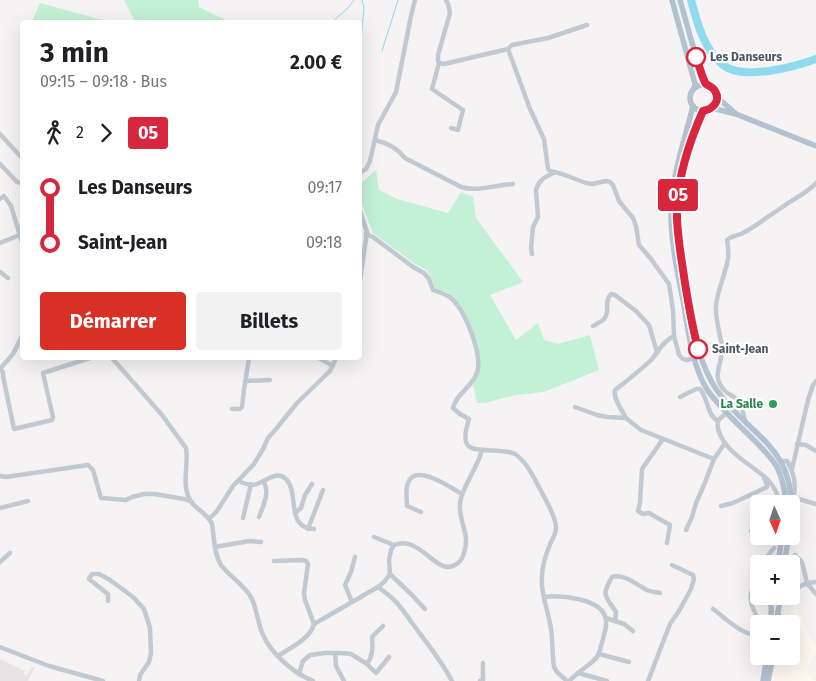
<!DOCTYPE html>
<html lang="fr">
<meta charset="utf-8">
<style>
:root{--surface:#fff;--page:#f2f2f2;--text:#202124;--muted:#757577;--accent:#d93025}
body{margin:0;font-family:"Fira Sans",sans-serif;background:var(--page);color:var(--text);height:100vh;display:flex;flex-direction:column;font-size:19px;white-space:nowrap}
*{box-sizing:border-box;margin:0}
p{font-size:16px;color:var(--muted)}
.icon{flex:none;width:28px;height:28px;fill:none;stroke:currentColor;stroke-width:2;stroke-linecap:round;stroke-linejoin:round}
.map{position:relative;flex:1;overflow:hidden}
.details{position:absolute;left:20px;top:20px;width:342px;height:340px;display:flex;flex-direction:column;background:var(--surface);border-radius:5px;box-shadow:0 5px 20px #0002}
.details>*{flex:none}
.badge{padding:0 10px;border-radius:4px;font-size:18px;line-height:32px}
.needle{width:32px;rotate:177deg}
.buttons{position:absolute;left:750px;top:495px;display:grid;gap:10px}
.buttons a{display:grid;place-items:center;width:50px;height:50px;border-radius:5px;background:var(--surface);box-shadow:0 5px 20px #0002;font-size:25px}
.map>.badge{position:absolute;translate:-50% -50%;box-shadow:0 0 0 2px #fff}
.legs{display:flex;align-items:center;gap:8px;height:55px;padding:0 20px;font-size:16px}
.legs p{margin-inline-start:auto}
.head{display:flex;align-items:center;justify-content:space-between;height:85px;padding:0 20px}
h1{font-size:28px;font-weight:700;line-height:38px}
.action{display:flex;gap:10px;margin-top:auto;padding:10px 20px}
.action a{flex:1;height:58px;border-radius:5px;background:var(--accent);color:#fff;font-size:20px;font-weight:700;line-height:58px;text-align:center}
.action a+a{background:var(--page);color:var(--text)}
ul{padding:0 20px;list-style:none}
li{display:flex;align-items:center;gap:18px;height:55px;font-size:19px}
li i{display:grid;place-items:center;width:8px;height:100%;margin:0 6px;background:currentColor}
li i::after{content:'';width:12px;height:12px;margin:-6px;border:4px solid;border-radius:50%;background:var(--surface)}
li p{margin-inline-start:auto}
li:first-child i{background:linear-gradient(#0000 50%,currentColor 0)}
li:last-child i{background:linear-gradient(currentColor 50%,#0000 0)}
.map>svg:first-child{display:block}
</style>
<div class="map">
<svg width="816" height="681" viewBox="0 0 816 681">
<rect width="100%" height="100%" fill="#f5f3f3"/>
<!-- commercial -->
<path fill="#fdf9ef" d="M794 602 816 648V650L807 672 816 681H771L778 656H791V624H788Z"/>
<!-- education -->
<path fill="#e6e4e5" d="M0 659 25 671 23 674 27 676 32 667 34 668 28 681H0Z"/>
<!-- green -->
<g fill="#c3f1d5">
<path d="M124 0H198L199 7 230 22H135Z"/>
<path d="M40 3 110 22H32Z"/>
<path d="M376 170 379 190 397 199 448 213 461 192 473 197 476 218 523 282 490 295 516 340 538 323 544 340 558 344 590 335 599 370 544 392 515 395 485 403H477L473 384 480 370 475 337 461 307 449 293 435 288 433 282 427 270 415 264 373 233 360 198V184Z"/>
</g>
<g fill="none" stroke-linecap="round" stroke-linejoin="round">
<!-- stream -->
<g stroke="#90daee" stroke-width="1">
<path d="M332 22 348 8 354 0"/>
<path d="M382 51 398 0"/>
<path d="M360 53 364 7 362 0"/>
</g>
<!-- river -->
<path stroke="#90daee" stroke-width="8" d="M691 0C697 22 704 50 723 65 743 81 794 67 816 59"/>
<!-- minor -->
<g stroke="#c1cad2" stroke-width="4.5">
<path d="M446 0 448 4 450 13 438 55V60L439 63 444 64 508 49 530 109 544 139 548 169 550 171 562 174 586 183 592 184 606 181 610 182 613 185 619 201 633 218 636 226 639 245 651 259 669 284 673 310 674 336 679 355 683 359 687 360 694 358"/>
<path d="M508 49 512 45 548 38 587 25"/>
<path d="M439 63 432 89 463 110 458 130 451 128"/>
<path d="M0 134 22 158"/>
<path d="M375 140C388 143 397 148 405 158L461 187C478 192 495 185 513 184"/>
<path d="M0 164 17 182 22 183"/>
<path d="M360 173 366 169 370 161 378 125 396 92 411 16 415 0"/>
<path d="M0 199 4 196 11 206 22 242"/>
<path d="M360 211 367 232 360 280"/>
<path d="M366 234 373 237 413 267 424 273 429 279 433 290C439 292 446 294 451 298 465 310 483 355 477 373 472 387 456 394 453 408L460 414 469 419C458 453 472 449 500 451 505 452 510 451 515 454 527 462 534 478 541 491 546 500 555 516 556 526 557 534 551 540 549 547 544 559 541 572 542 585 543 600 549 614 551 629 553 642 552 655 554 667L557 672 567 681"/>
<path d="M0 243 20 235"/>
<path d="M532 254 531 248 533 227 538 217 536 190C539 179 546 177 555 172"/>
<path d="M0 272 8 278"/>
<path d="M593 326C596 324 601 322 604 319 611 311 603 302 611 294L615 295 636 311 649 325 657 352"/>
<path d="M112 358 162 415 186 448C189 464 181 483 190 500 195 509 207 513 212 524 214 537 214 554 221 565 230 577 245 585 252 599 257 610 258 624 263 635 272 655 294 673 313 681"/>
<path d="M319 358 333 366"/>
<path d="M0 369 3 372V376L14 429 52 420 53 417 43 373 90 358"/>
<path d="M0 369 13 354 22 336"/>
<path d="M245 381 270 380"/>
<path d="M680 397 696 389H700C708 398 707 415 718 421"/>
<path d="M738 400C734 396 729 395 725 391 710 376 723 364 722 347 720 333 715 319 716 305 718 289 725 275 728 259 729 253 728 246 727 240 732 235 739 236 745 232 757 225 769 216 781 208 793 199 806 194 816 183"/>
<path d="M729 404C733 405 736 404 738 400L741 402 745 421"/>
<path d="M575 407 597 415 607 417 626 418 641 430 714 459"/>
<path d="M232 409H240L242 407 244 390 249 358"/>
<path d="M726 413C724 416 719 418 718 422 717 425 718 426 718 429 725 453 751 464 767 479 774 486 778 494 780 504"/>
<path d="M626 418C622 410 613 399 615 390 628 380 641 370 652 359 659 351 663 341 674 336"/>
<path d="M663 439 642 469 640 502 638 511 643 514 649 513 670 525 667 543"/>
<path d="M797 444 806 445 816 451"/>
<path d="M781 461H787C795 474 797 488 792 503"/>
<path d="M792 469 808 400 813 385 816 381"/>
<path d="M0 476 6 477 88 465 93 470 101 498 126 500 132 497 144 494H155L184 499 192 502"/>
<path d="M238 481C243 483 248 485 253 485 264 484 276 469 286 479 300 494 285 528 314 529"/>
<path d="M794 496 799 499 816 504"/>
<path d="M721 506 733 503 767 487V485L764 478"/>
<path d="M0 508 28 501"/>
<path d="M421 512 407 506C407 499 405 490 408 483 415 462 451 488 462 494"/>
<path d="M295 513 301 508 305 495 312 484"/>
<path d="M259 517C263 506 270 493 264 482"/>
<path d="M243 518 251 484"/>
<path d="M209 519 217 511 233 486 254 464 263 449 268 438 276 429 297 403 330 371 336 358"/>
<path d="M308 529 323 490"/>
<path d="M686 530 692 517 696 503 704 485 714 459 725 443"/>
<path d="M751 531 759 529"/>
<path d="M374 537 394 545"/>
<path d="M215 547 249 541 261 542"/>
<path d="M795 555 802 562 807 583 816 594"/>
<path d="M274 561 302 560 306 561 308 564 304 593 305 600 314 624"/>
<path d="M0 562 10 553"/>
<path d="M761 564 774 548"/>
<path d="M390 574 411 594 425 609"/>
<path d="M378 587C383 591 388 594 393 599 401 606 406 615 412 623 426 642 441 660 452 681"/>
<path d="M754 588C750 581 753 572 759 566"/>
<path d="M759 589 754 588C745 598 756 613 760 624"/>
<path d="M791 591 807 583 816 582"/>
<path d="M544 597C560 595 598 598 605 616 608 623 605 631 603 639 601 644 600 653 597 657 592 663 584 668 578 673"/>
<path d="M108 601V594L89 579 92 574H99L110 580 133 597 144 609 150 628 151 653 149 662 140 675 139 681"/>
<path d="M352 602 345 585 351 572 355 557"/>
<path d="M713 609C724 617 744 637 759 635"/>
<path d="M777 612 783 620 782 624"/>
<path d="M606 618 624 624 633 631"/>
<path d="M615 621 616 612C605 595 601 596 612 577 624 573 637 585 647 590 651 592 655 592 660 593"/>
<path d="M0 647 49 666 103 681"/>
<path d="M335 653 336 666 344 681"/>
<path d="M599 654 629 662"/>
<path d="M278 656C290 648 311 638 314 624L378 587 385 581 390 574 389 560 391 550 394 545C413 537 426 557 441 565 450 570 460 564 463 556 472 534 458 523 460 503 462 487 478 467 482 450"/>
<path d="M367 664C373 657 373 646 372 637L383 626"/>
<path d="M299 674 303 661 310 655 325 653H341L351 654 367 664 376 673 389 657"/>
<path d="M480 681 483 680V663"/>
<path d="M569 681 578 673 607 681"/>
<path d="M648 681 670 624 679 611 691 589 694 579 693 575 672 565"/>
</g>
<!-- major -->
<g stroke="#b3c2d1" stroke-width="5.5">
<path d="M672 0 695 84 694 88"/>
<path d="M680 0 696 57 707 84"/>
<circle cx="703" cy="98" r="13"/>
<path d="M717 97 735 113"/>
<path d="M693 106C685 138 673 173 671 206 670 237 677 271 683 300 688 329 692 367 708 391 722 410 739 425 755 441 763 449 771 457 777 467 783 479 785 491 786 504"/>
<path d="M712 108 736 114 816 146"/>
<path d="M703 111C691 137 682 165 678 194 674 218 679 242 683 265 688 305 694 355 716 389 750 438 796 445 791 517"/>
<path d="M778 564 782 536"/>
<path d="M784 564 789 536"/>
<path d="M768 596C773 605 771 614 770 624"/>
<path d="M776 624 780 600 783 596"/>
<path d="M763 681 767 656"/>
<path d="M768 681 773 656"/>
</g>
</g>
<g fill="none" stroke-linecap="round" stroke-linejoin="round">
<!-- line-1 casing -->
<g stroke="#fff" stroke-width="11">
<path id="line-1" d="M696 57C699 64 702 78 706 84 709 86 713 87 715 91 721 101 713 109 703 111 690 140 679 173 677 206 676 225 679 244 682 263 686 291 691 321 698 349"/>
</g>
<!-- line-1 -->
<use href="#line-1" stroke="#d7263d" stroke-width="8"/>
</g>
<!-- markers -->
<g fill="#fff" stroke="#d7263d" stroke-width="2.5">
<circle cx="696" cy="57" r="9"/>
<circle cx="698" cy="349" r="9"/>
</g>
<circle fill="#2e9e5b" stroke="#fff" stroke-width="2" cx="773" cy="404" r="5"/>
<g text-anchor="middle" stroke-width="4.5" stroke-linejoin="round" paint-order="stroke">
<!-- stop labels -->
<g font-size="12" font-weight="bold" fill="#4a5661" stroke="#fff" text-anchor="start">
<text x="710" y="61">Les Danseurs</text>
<text x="712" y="353">Saint-Jean</text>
</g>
<!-- leisure labels -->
<g font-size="12" font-weight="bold" fill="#27864d" stroke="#fff" text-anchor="end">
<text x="763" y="408">La Salle</text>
</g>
</g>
</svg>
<div class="buttons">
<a><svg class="needle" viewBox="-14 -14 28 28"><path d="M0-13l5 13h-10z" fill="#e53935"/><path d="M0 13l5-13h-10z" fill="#757577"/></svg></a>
<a>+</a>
<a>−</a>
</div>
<b class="badge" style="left:678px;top:195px;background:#d7263d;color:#fff">05</b>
<section class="details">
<div class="head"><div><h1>3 min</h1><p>09:15 – 09:18 · Bus</p></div><b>2.00 €</b></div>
<div class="legs"><svg class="icon" aria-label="walk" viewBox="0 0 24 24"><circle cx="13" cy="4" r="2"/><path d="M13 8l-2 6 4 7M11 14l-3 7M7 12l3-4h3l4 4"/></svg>2<svg class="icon" aria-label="forward" viewBox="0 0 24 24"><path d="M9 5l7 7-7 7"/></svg><b class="badge" style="background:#d7263d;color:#fff">05</b></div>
<ul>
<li><i style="color:#d7263d"></i><b>Les Danseurs</b><p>09:17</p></li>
<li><i style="color:#d7263d"></i><b>Saint-Jean</b><p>09:18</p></li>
</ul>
<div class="action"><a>Démarrer</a><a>Billets</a></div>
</section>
</div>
